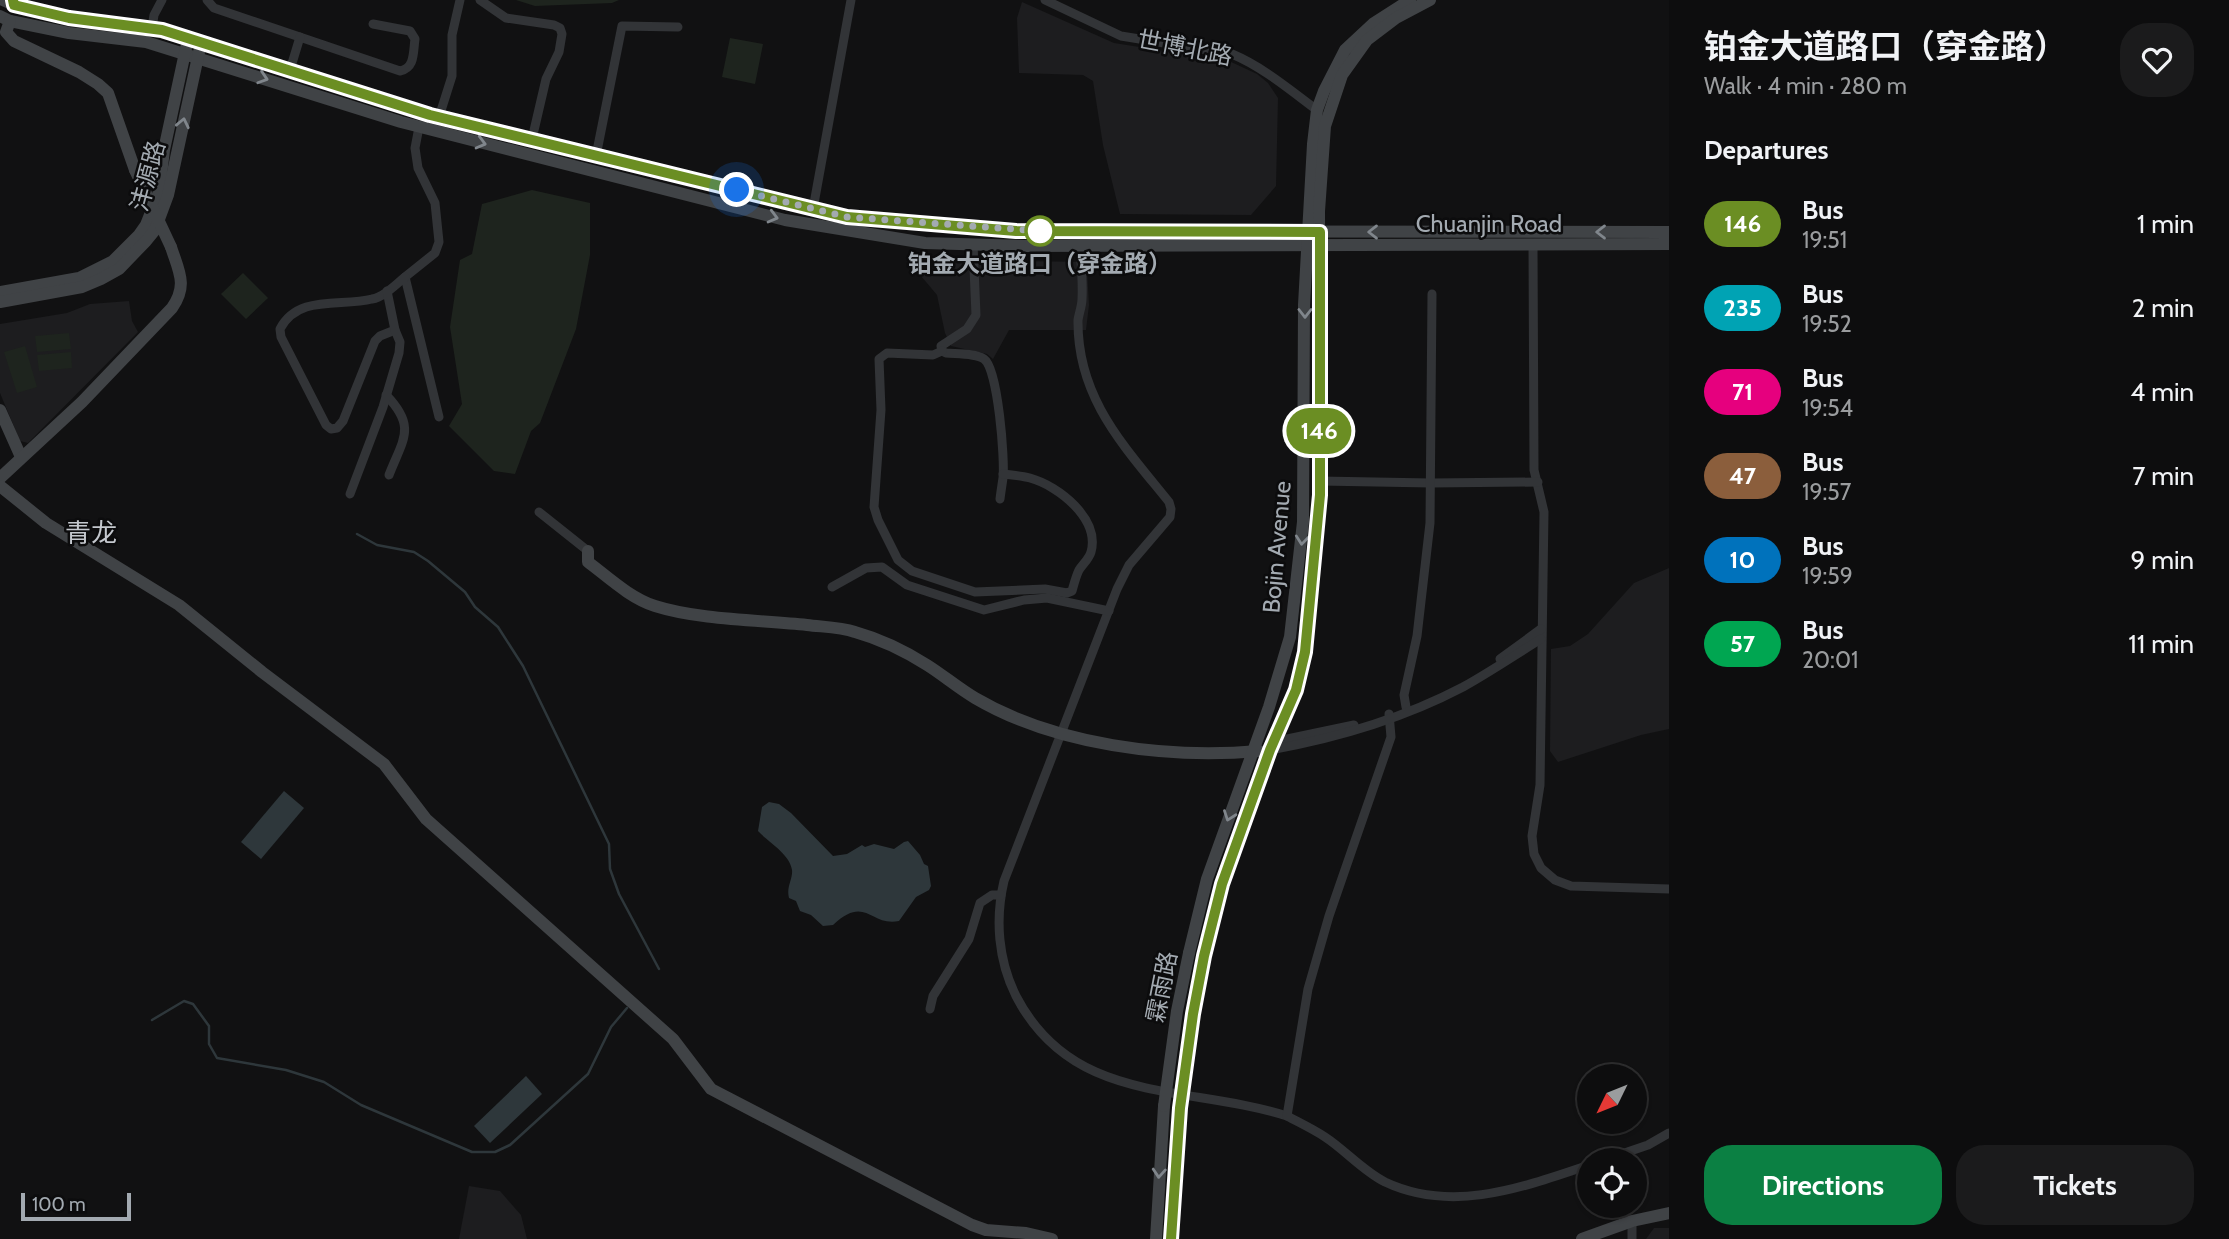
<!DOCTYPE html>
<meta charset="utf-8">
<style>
:root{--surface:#0d0d0e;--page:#1b1b1c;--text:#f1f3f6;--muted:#9a9c9e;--line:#2d2d2e;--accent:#0b8043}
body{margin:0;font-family:Cabin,"Noto Sans SC",sans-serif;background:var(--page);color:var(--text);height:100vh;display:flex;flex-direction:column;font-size:26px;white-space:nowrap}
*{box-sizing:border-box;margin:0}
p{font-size:23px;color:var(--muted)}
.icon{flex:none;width:38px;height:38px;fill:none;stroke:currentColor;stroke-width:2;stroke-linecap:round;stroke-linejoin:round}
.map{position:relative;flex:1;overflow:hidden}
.side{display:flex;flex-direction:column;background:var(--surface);width:560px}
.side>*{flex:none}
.badge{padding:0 14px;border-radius:23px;font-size:24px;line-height:46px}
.needle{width:46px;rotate:227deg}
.tools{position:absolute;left:1577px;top:1064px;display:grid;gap:14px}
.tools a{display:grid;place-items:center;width:70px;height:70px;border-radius:50%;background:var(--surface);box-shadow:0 2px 5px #0004,0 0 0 2px var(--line);font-size:35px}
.scale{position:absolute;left:21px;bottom:18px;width:110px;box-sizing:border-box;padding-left:7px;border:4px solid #a3aab1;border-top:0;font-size:19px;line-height:24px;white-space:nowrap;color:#a3aab1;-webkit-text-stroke:5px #0c0c0d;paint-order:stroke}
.you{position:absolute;width:35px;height:35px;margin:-18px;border:5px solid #fff;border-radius:50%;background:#1a73e8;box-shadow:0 0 0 10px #1a73e833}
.map>.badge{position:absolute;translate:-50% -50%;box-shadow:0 0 0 4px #fff}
h2{padding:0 35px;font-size:26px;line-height:63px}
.round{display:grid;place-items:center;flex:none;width:74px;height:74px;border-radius:28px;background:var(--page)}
.head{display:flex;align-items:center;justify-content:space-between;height:119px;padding:0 35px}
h1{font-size:33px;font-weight:700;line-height:52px}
.action{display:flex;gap:14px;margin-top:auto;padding:14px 35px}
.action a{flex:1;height:80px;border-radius:28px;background:var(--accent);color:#fff;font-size:28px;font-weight:700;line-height:80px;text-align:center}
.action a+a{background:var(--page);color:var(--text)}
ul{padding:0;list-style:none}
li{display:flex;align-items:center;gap:21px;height:84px;padding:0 35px}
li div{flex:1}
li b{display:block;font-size:26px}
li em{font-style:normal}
li .badge{min-width:77px;font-weight:700;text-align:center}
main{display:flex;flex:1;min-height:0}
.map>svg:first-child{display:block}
</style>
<main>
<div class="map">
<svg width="1669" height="1239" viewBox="0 0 1669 1239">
<rect width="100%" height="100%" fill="#111112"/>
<!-- built -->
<g fill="#1d1d1f">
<path d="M1022 2 1114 43 1229 61 1257 74 1268 83 1278 98 1276 186 1251 215 1120 214 1103 145 1093 81 1083 75 1019 73 1017 18Z"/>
<path d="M913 254 1006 261 1091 262 1087 270 1089 305 1086 330H1009L993 359 987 354 951 346 945 333 937 295 916 270Z"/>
<path d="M129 301 132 321 138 332 28 443 20 441 0 393V324L67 313 90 304Z"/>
<path d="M1669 568V729L1641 735 1558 762 1550 751 1551 649 1570 646 1588 634 1634 583Z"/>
<path d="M469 1186 500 1191 521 1215 527 1239H459Z"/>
<path d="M1654 1228H1669V1239H1646Z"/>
</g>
<!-- green -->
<g fill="#1e241e">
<path d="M516 0H619L612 3 535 6Z"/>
<path d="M730 38 763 44 755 84 722 77Z"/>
<path d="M532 190 590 203V255L576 329 540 423 531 431 515 474 494 471 449 426 462 404 450 327 460 260 472 254 482 204Z"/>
<path d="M243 273 268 298 246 319 221 294Z"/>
<path d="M69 333 71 349 37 352 35 336Z"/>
<path d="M25 346 37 387 17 393 4 352Z"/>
<path d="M71 352 72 368 39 371 37 355Z"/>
</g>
<!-- water -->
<g fill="#2e373b">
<path d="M284 791 304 808 261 859 241 842Z"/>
<path d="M769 802 779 804 791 813 833 856 847 854 862 845 865 847 874 844 894 849 904 842 908 841 920 855 924 864 928 866 931 886 929 890 916 897 899 921C870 927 866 894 833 925L823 926 811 915 800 911 796 901 789 898C786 887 793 879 792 870 790 854 768 842 758 831L762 807Z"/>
<path d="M526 1076 542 1094 490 1143 474 1126Z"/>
</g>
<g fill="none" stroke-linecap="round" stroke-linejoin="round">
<!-- stream -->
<g stroke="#2e373b" stroke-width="2.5">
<path d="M357 534 377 545 414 552 428 561 465 592 475 607 498 627 523 666 609 844 610 869 619 894 659 969"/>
<path d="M152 1020 184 1001 193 1004 209 1026V1044L217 1058 286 1070 324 1082 361 1105 472 1152H495L510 1145 588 1074 611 1027 627 1008"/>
</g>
<!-- street -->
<g stroke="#323437" stroke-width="9">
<path d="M207 0 214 8 400 71C415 68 413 53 415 39L410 31 373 24"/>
<path d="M480 0 506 18 554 25 560 28 562 34 559 52 546 79 532 139"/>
<path d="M1045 0 1121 36 1232 54C1263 67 1290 90 1317 110"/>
<path d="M152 28 154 15 162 0"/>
<path d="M290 70 300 37"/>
<path d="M439 117 452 76V35L460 0"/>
<path d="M419 127 415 148 418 168 435 203 439 242 435 253 405 277 439 417"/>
<path d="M596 156 622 26 678 27"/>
<path d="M813 209 851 0"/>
<path d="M973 244 976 315 967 329 941 346 942 351 946 353C957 354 975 353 984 359 998 368 1005 460 1003 478 1002 485 1001 491 1000 499"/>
<path d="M1533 245 1534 470 1544 512 1540 785 1532 836 1534 854 1541 868 1555 880 1571 886 1669 889"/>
<path d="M1080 246C1081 263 1083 282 1082 299 1082 306 1079 313 1078 320 1077 398 1124 446 1169 502L1171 509 1170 517 1129 565 1117 589 1004 881C995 919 998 960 1016 996 1073 1106 1186 1084 1287 1116"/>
<path d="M395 330 380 336 375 341 343 421 337 428 331 429 326 425 281 337 280 329C298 294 341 307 372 299 384 297 395 285 405 277"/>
<path d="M942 351 933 355 887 353 879 359 881 410 874 507 878 520 898 560 912 571 975 592 1045 589 1067 593 1072 591C1074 584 1076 576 1079 570 1083 564 1089 559 1091 552 1100 519 1059 486 1030 478 1022 476 1012 475 1003 474"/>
<path d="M386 395C417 427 403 439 389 475"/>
<path d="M1320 481 1431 483 1538 482"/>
<path d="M350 494 383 407 399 353 400 342 395 330 387 291"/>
<path d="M539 512 588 551"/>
<path d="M832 587 866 568 882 567 907 585 984 610 1024 600 1047 598 1109 611"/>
<path d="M1500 659 1541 629"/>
<path d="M1406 707 1404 695 1417 636 1430 523 1432 294"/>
<path d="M1389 714 1391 737 1329 916 1308 989 1287 1116C1300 1123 1313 1129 1325 1137 1345 1150 1363 1171 1385 1182 1453 1214 1523 1187 1589 1165"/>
<path d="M1273 742 1354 725"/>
<path d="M1270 750C1337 738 1402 719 1463 687 1490 672 1515 655 1541 639"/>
<path d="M930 1009 933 996 969 939 980 903 992 895H1001"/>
<path d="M1604 1160 1648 1145 1669 1133"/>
<path d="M1632 1239V1221"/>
</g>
<!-- secondary -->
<g stroke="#404346" stroke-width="12">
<path d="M3 0 14 5 69 18 162 30 430 115 847 217 1016 231 1669 232"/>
<path d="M0 16 10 21 69 33 146 42 401 122 785 220 925 243 1024 246 1669 244"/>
<path d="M10 21 6 32 14 41 79 72 98 84 108 93 135 170"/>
<path d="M0 292 79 278 113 261 139 235 146 225 159 192 164 150 186 48"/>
<path d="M0 302 82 287 101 279 119 269 146 241 155 230 168 195 199 52"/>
<path d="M0 410 21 457"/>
<path d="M0 478 82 402 172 308C188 285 179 272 171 247"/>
<path d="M0 486 46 523 179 605 262 672 384 764 426 819 673 1039 711 1089 972 1225 986 1230 1026 1233 1052 1239"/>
<path d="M588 551V562C608 577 630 598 655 606 699 620 760 620 807 625 823 627 840 627 855 632 880 639 905 651 927 665 943 675 958 688 975 698 1055 745 1167 759 1259 751"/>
<path d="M1189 953 1207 879 1269 707 1290 637 1303 522 1304 305 1313 144 1317 110 1324 91 1345 50 1374 23 1410 0"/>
<path d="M1204 956 1222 884 1270 750 1296 689 1305 652 1320 495 1319 211 1325 126 1342 75 1367 40 1396 18 1430 0"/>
<path d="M1156 1239 1164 1106"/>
<path d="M1171 1239 1180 1108"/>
<path d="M1582 1239 1632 1221 1669 1213"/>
</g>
<!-- secondary-bridge -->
<g stroke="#404346" stroke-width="12">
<path d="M135 170 171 247"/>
<path d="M1164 1106 1177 1011 1189 953"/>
<path d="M1180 1108 1193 1014 1204 956"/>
</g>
</g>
<!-- one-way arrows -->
<defs><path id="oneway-chevron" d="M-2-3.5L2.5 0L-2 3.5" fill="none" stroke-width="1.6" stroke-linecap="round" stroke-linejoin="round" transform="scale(1.75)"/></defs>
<g stroke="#80868c">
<use href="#oneway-chevron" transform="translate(263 78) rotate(18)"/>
<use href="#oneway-chevron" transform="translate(183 123) rotate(-78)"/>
<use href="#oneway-chevron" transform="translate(481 143) rotate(15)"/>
<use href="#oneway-chevron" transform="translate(773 217) rotate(15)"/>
<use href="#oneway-chevron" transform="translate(1373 232) rotate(180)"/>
<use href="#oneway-chevron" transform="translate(1601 232) rotate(180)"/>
<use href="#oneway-chevron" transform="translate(1305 313) rotate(90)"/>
<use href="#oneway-chevron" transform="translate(1302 540) rotate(96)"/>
<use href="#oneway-chevron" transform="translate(1229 816) rotate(110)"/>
<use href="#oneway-chevron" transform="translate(1159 1173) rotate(94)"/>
</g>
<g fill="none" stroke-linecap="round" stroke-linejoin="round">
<!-- line casing -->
<g stroke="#fff" stroke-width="16">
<path id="line" d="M13 0 14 5 69 18 162 30 430 115 847 217 1016 231 1320 232V495L1305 652 1296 690 1270 750 1222 884 1204 956 1193 1014 1180 1108 1171 1239"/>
</g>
<!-- line -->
<use href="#line" stroke="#6b8e23" stroke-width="10"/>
<!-- walk -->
<path stroke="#a3aab1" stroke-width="7" stroke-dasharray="0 12.6" d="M737 190 847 217 1040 231"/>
</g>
<!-- markers -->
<circle fill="#fff" stroke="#6b8e23" stroke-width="3.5" cx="1040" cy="231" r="14"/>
<g text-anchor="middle" stroke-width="5" stroke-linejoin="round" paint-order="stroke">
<!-- street labels -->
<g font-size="24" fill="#a3aab1" stroke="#0c0c0d">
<text transform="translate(1185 48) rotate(11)" y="8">世博北路</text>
<text transform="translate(148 176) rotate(-75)" y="8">沣源路</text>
<text x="1489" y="232">Chuanjin Road</text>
<text transform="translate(1277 547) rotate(-85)" y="8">Bojin Avenue</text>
<text transform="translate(1162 987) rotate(-79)" y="8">霖雨路</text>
</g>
<!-- stop labels -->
<g font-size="24" font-weight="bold" fill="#a3aab1" stroke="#0c0c0d">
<text x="1040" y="272">铂金大道路口（穿金路）</text>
</g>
<!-- neighbourhood labels -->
<g font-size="26" fill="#c4c8ce" stroke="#0c0c0d">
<text x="91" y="542">青龙</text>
</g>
</g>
</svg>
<div class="tools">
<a><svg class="needle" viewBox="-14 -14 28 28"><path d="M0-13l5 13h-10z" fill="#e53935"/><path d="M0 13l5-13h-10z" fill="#9a9c9e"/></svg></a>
<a><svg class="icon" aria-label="locate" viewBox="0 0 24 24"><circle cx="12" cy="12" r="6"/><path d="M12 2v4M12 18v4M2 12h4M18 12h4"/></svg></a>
</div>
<div class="scale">100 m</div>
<div class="you" style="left:737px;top:190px"></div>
<b class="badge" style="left:1319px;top:431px;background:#6b8e23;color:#fff">146</b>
</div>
<section class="side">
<div class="head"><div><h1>铂金大道路口（穿金路）</h1><p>Walk · 4 min · 280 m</p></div><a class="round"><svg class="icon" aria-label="heart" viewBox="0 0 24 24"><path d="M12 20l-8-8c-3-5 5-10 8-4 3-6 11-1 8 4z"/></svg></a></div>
<h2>Departures</h2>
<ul>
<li><span class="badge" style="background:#6b8e23;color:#fff">146</span><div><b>Bus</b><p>19:51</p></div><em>1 min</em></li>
<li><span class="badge" style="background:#00a3b4;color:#fff">235</span><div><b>Bus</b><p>19:52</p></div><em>2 min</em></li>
<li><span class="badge" style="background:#e6007e;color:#fff">71</span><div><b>Bus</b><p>19:54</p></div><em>4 min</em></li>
<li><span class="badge" style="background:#8b5e3c;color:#fff">47</span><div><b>Bus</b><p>19:57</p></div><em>7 min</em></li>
<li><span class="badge" style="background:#0072bc;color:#fff">10</span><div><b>Bus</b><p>19:59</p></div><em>9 min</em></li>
<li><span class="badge" style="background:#00a651;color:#fff">57</span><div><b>Bus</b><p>20:01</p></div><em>11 min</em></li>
</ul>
<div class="action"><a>Directions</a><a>Tickets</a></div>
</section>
</main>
